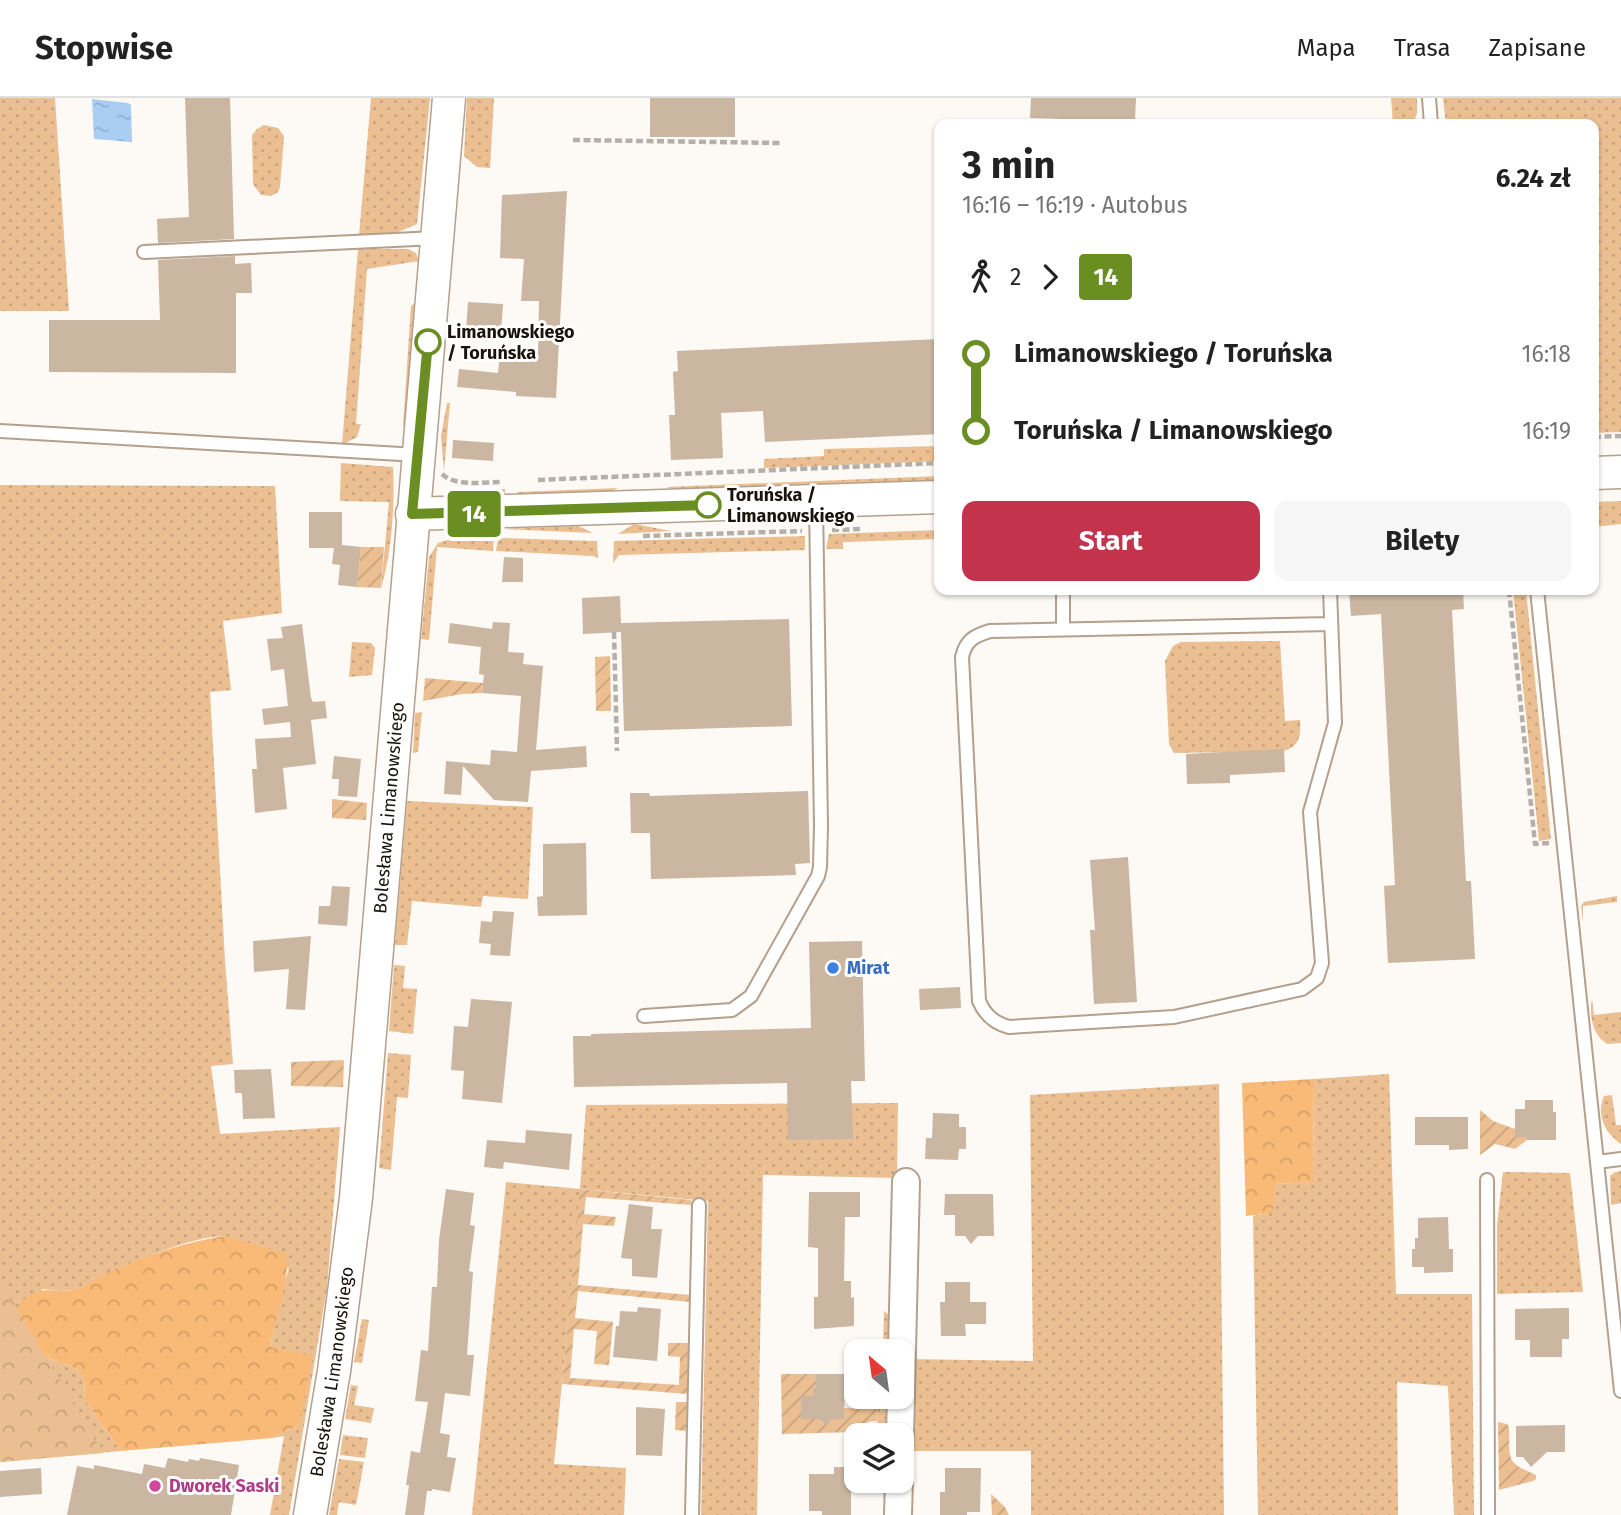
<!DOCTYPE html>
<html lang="pl">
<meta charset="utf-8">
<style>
:root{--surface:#fff;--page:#f6f6f6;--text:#222;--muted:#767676;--line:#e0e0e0;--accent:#c3334c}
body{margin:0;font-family:"Fira Sans",sans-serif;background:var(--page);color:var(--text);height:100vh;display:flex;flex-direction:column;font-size:26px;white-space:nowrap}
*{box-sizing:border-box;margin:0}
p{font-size:23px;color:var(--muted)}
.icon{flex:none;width:38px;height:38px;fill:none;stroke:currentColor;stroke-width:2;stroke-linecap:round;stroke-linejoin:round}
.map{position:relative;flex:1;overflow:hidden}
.panel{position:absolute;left:934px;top:21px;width:665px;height:476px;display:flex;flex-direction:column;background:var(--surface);border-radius:14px;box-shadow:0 2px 5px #0004}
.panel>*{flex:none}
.badge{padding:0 14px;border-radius:5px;font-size:24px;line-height:46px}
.needle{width:46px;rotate:331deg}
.tools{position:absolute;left:844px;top:1241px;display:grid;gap:14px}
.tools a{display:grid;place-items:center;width:70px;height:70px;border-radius:14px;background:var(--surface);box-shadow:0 2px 5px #0004;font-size:35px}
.map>.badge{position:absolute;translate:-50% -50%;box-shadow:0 0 0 4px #fff}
.legs{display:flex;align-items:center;gap:10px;height:77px;padding:0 28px;font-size:23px}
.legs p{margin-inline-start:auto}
.head{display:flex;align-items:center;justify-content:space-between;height:119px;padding:0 28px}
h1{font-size:38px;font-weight:700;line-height:52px}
.button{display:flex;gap:14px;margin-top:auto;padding:14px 28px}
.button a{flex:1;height:80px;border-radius:14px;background:var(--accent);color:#fff;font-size:28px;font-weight:700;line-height:80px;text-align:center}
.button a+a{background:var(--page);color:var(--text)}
ul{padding:0 28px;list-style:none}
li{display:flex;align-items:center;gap:24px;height:77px;font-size:26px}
li i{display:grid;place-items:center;width:10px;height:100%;margin:0 9px;background:currentColor}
li i::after{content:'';width:18px;height:18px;margin:-9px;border:5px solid;border-radius:50%;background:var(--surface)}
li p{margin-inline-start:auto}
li:first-child i{background:linear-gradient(#0000 50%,currentColor 0)}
li:last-child i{background:linear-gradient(currentColor 50%,#0000 0)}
header{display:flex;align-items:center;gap:42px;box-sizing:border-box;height:98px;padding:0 35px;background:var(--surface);border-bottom:2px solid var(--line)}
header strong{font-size:33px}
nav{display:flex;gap:38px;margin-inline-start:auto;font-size:24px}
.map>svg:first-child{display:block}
</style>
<header>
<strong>Stopwise</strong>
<nav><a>Mapa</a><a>Trasa</a><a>Zapisane</a></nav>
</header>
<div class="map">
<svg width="1621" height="1417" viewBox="0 0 1621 1417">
<defs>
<pattern id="grass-dots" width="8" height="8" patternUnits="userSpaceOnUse" patternTransform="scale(1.75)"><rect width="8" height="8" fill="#ebbf92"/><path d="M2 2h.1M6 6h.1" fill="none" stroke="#c9a37d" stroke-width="1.8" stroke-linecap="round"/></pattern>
<pattern id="forest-crowns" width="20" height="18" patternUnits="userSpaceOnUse" patternTransform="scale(1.75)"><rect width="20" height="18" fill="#f9ba78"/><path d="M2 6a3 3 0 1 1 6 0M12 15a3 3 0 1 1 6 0" fill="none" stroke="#d59f66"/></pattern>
<pattern id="park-crowns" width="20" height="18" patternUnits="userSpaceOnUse" patternTransform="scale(1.75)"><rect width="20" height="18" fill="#ebbf92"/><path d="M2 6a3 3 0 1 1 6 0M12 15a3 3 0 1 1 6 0" fill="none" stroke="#c9a37d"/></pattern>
<pattern id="garden-furrows" width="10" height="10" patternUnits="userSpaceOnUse" patternTransform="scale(1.75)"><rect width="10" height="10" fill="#ebbf92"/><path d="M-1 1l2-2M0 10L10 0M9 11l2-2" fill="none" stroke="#c9a37d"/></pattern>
<pattern id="water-ripples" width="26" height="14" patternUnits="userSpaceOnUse" patternTransform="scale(1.75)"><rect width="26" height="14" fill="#a9cdf3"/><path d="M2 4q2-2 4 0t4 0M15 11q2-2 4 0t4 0" fill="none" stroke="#91afcf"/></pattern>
</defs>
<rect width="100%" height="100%" fill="#fdf9f5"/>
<!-- grass -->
<g fill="url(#grass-dots)">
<path d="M0 0H55L69 213H0Z"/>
<path d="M371 0H430L417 126 398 134 359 138Z"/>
<path d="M467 0H494L490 70 477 69 464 58Z"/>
<path d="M1391 0H1417V15L1413 26H1393Z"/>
<path d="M1443 0H1621V334L1594 335V26H1446Z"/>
<path d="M264 27 278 30 284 38 280 89 278 94 271 98 261 97 253 86 252 37 257 31Z"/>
<path d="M358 151H408L416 155 419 163 367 171 356 326H361L357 339 342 347Z"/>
<path d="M417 203 407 326 403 328 411 208Z"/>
<path d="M447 305H450L444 373 441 338Z"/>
<path d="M940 348V363L764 370V361L824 358V351Z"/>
<path d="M341 365 393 369C395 406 392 454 381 490L389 404 340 403Z"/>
<path d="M940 378V384L679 393 667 389Z"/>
<path d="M0 387 275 388 282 515 223 523 231 592 210 594 225 863 233 966 211 968 220 1036 340 1029 327 1190 289 1417H270L284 1338 272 1340 299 1327 270 1249 284 1185 289 1171C270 1159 250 1144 227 1139 200 1134 130 1166 104 1177 94 1182 85 1190 75 1192 64 1194 53 1192 42 1191L43 1258 77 1271 84 1280 85 1302 121 1353 0 1364Z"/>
<path d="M618 390 610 394 518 398 517 394Z"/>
<path d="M473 391H505V398L474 399Z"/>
<path d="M1621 403V426L1594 429V404Z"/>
<path d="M634 426 671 433 618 436Z"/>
<path d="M578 428 593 435 502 431Z"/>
<path d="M940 432V441L843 444V451H826L829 436Z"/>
<path d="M805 438V452L619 457 613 465 614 443Z"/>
<path d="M458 439H494L493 453 437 449 429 542 421 541 429 459 438 445Z"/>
<path d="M498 440 597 443 598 460 593 458 496 453Z"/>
<path d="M1513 492H1526L1551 741 1539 743Z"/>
<path d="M1280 543 1285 623 1300 622C1301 637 1300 648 1284 653L1174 655 1169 646 1165 563 1173 548 1181 544Z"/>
<path d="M352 544 371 545 375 550 372 577 349 579Z"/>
<path d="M422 614 418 654 413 655 415 615Z"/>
<path d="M407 703 533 709 528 801 483 798 481 809 412 803 407 847H395Z"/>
<path d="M1617 798V804L1583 808V824L1581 808 1584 804Z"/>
<path d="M394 867 405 868 403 890 417 891 413 936 389 933Z"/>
<path d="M1592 901 1594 917 1621 914V945L1607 946C1592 936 1589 917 1592 901Z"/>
<path d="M388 955 411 957 408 1000 397 999 391 1072 379 1070Z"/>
<path d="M1389 976 1396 1196H1472L1474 1417H1454L1448 1288 1397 1284 1398 1417H1258L1253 1118 1273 1114 1274 1086 1313 1084 1314 981Z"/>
<path d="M1219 986 1224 1417H1031V1353H913L908 1344V1261L1033 1263 1030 997Z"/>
<path d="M1612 997 1616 1027H1621V1046C1605 1035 1596 1017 1604 998Z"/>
<path d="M898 1005 897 1080 763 1077 757 1417H701L708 1103 581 1091 554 1366 626 1370 624 1417H472L506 1084 580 1091 586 1007Z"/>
<path d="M1621 1073V1105L1611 1107 1610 1078 1615 1074Z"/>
<path d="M1503 1074 1570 1075 1583 1194 1497 1196V1127Z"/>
<path d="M884 1213 890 1218 891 1253H883Z"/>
<path d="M362 1221 369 1222 362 1265 354 1264Z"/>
<path d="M351 1287 358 1288 354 1307 374 1310 371 1325 345 1321Z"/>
<path d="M878 1299H892L890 1337H877Z"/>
<path d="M343 1337 368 1340 365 1360 340 1357Z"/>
<path d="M339 1361 364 1364 356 1407 339 1404 337 1417H329Z"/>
</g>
<!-- forest -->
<g fill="url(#forest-crowns)">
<path d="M1314 981 1313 1084 1275 1086 1273 1115 1246 1118 1242 985Z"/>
<path d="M225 1138 287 1156C290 1177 275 1225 270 1249L313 1258 299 1327 272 1340 121 1353 85 1302 84 1280 77 1271 43 1258 9 1221C15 1213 21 1202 30 1197 48 1187 60 1197 77 1191 86 1189 93 1182 101 1178 140 1160 182 1144 225 1138Z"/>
</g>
<!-- park -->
<path fill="url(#park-crowns)" d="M0 1182 103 1355 0 1364Z"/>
<!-- garden -->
<g fill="url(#garden-furrows)">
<path d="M361 449H384L381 490 357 489Z"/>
<path d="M610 558 611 613H596L595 559Z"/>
<path d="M425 580 483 585 482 595 462 596 423 603Z"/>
<path d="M332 701 367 705 366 722 332 720Z"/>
<path d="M344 962 343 989 291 988V964Z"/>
<path d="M1480 1012 1493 1023 1515 1031V1038L1527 1039V1042L1515 1051 1495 1046 1480 1057Z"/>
<path d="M580 1091 691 1102V1107L586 1099 584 1116 616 1119 614 1128 583 1126 578 1187 690 1197V1204L578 1193 575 1220 613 1224 609 1267 594 1266 597 1233 574 1231 570 1280 679 1287 680 1259 668 1258V1245H689L687 1296 562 1286Z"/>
<path d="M781 1276H816V1290H813V1298H801L802 1321H820L823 1325H829L832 1321H844V1310L878 1311 877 1323C864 1322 865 1328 856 1334L782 1336Z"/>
<path d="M676 1304H687L686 1333 675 1332Z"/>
<path d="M1498 1324 1507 1326 1509 1329C1510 1362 1505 1364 1536 1377V1381L1533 1383 1499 1392Z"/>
<path d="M991 1396 1005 1409 1009 1417H992Z"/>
</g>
<!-- water -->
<path fill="url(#water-ripples)" d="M92 1 128 5 131 7 132 44 94 41Z"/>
<!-- building -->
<g fill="#cab6a1">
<path d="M185 0H230L234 141 158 145 157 121 189 119Z"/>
<rect x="650" y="0" width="85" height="39"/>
<path d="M1031 0H1136L1135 23 1030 20Z"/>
<path d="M567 93 556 300 516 298V294L457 289 459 271 498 275 500 255 538 257 539 203H521L524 161 500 160 502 97Z"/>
<path d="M235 158V166L251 165 252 195H236V275L49 274V222H160L158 162Z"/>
<path d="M468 204 503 206 501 234 466 231Z"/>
<path d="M940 241V336L765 344 763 313 721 315 723 360 671 362 669 317H675L673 274 678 273 677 253Z"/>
<path d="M453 342 494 345 493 363 452 360Z"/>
<path d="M309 414H342V447L361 449 357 489 338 487 340 467 332 466 334 450H309Z"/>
<path d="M504 459 523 460V484H502Z"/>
<path d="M1349 492H1463L1464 511 1452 512 1466 783H1471L1475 861 1388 865 1384 788 1395 787 1381 516 1351 518Z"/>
<path d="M620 498 621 525 789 521 792 628 624 633 621 534 583 536 582 500Z"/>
<path d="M493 524 510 525 508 554 524 555 523 566 543 568 536 652 586 648 587 669 531 673 528 704 494 702 463 668 461 697 444 696 446 663 490 667 491 652 517 654 521 598 482 595 484 577 479 576 481 549 448 545 450 525 492 531Z"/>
<path d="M302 526 311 600 313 604 325 603 327 620 311 622 316 666 283 670 287 711 255 715 252 671H257L255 641 291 639 290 624 264 627 262 611 288 608 284 571 271 573 267 541 283 540 281 529Z"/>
<path d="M1284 651 1285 674 1230 677V685L1187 686 1186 656Z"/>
<path d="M334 658 361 661 357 699 338 698 339 681H332Z"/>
<path d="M808 693 810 765 795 766 796 777 651 781 650 735H631L630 695H649L650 698Z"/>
<path d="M586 745 587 817 538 818 537 799 543 798V746Z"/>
<path d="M1128 759 1137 904 1094 906 1090 832H1095L1090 762Z"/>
<path d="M332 788 350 789 347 828 318 826 319 808H330Z"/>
<path d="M493 813 514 814 510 858 490 857 491 846 479 845 481 823 492 824Z"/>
<path d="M311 838 305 912 286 911 289 871 254 874 253 843Z"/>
<path d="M862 843 865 983H851L853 1041 788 1042 787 985 574 989 573 938H591V936L811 930 809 844Z"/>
<path d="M960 889 961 910 920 912 919 891Z"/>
<path d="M471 901 512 904 502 1005 462 1001 464 973 451 972 454 928 468 929Z"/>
<path d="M271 971 275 1020 243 1021 242 995H235L234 972Z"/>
<path d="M1525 1002H1553V1014H1556V1042H1527V1039H1515V1011H1525Z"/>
<path d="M933 1015 959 1016V1029H966V1051H959L958 1062 925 1061 926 1040H932Z"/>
<path d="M1415 1019H1468V1051L1449 1052V1047H1415Z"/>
<path d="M526 1032 572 1036 569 1072 504 1064 503 1071 484 1069 487 1042 525 1045Z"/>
<path d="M446 1091 474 1095 470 1127 475 1128 469 1173 473 1174 467 1257H474L470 1298 445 1295 440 1335 450 1337 447 1359 456 1360 450 1394 432 1391V1393H427L424 1417H405L409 1387H406L411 1353 420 1355 428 1304 415 1303 421 1252 428 1253 432 1189H437L439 1142Z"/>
<path d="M809 1094H860V1119H845L844 1183H851V1200L854 1199V1228L814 1231V1199H818V1150L808 1149Z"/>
<path d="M945 1096H993L994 1138H978L971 1146 965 1138H955V1117H944Z"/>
<path d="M629 1106 653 1109 651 1131H662L657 1180 632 1178V1161L621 1160Z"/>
<path d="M1448 1119 1449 1151H1453V1174L1424 1175V1169H1412V1151H1415V1140H1418V1120Z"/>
<path d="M945 1184H970V1204H986V1226H965L966 1238H941L940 1204H945Z"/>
<path d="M638 1209 661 1211 657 1263 613 1259 616 1228H619L620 1213 637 1214Z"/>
<path d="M1569 1210V1241H1562V1259H1530V1242H1515V1211Z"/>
<path d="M816 1276H845L844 1321H832L826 1328 820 1321H801V1298H813V1290H816Z"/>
<path d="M636 1309 665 1311 662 1358 636 1357Z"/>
<path d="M1565 1327V1354H1547L1531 1369 1523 1359H1516V1328Z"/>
<path d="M168 1360 188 1364 189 1361 199 1363 200 1360 239 1367 231 1417H67L77 1368 94 1371V1367L142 1376 144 1366 165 1370Z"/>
<path d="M834 1369H856V1392H851V1417H822V1413H809V1376H834Z"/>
<path d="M41 1370 42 1396 0 1399V1373Z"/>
<path d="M945 1370H981L980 1414H967V1417H940V1394H945Z"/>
</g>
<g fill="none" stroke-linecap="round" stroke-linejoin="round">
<!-- service casing -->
<g stroke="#b4a08c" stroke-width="16">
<g id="service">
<path d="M1429 0 1431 26"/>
<path d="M144 154 436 140"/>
<path d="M0 333 418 357"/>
<path d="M1063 492V530"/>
<path d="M1330 492 1335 625 1310 714 1322 865 1317 880 1302 891 1174 919 1009 929C994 925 985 917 979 903L962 559C966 542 974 538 990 533L1331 526"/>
<path d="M1537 492 1621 1293"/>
<path d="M644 918 732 912 751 898 818 778 820 769 821 728 816 405"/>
<path d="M1597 1064 1621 1061"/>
<path d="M1487 1082 1488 1417"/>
<path d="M692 1417 699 1107"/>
</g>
</g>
<!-- minor casing -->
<g stroke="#b4a08c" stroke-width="30">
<g id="minor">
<path d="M901 1295 906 1084"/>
<path d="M900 1337 901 1298"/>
<path d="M898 1417 899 1382"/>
</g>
</g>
<!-- tertiary casing -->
<g stroke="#b4a08c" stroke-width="35">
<g id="tertiary">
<path d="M1594 375 1621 374"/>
<path d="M412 416 940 399"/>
<path id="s1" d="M310 1417 334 1273 356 1100 449 0"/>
</g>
</g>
<!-- path -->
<g stroke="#b4afa9" stroke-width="4.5" stroke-dasharray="7 3.5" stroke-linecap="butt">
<path d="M573 42 781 45"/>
<path d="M1594 339 1621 338"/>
<path d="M442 376C456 389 483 384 501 384"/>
<path d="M538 382 940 365"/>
<path d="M832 432 862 431"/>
<path d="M643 438 802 433"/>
<path d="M1509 492 1535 746 1549 745"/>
<path d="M614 534 617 653"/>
</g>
<!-- service -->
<use href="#service" stroke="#fff" stroke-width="12"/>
<!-- minor -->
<use href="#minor" stroke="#fff" stroke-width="26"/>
<!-- tertiary -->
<use href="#tertiary" stroke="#fff" stroke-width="32"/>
</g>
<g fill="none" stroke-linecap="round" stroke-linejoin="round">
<!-- line-1 casing -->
<g stroke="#fff" stroke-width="16">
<path id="line-1" d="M428 244 412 416 708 407"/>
</g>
<!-- line-1 -->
<use href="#line-1" stroke="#6b8e23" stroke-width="10"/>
</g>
<!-- markers -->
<g fill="#fff" stroke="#6b8e23" stroke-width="3.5">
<circle cx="428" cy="244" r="12"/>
<circle cx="708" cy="407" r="12"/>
</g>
<circle fill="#3f7fe0" stroke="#fff" stroke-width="2.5" cx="833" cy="870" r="7"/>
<circle fill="#d1479c" stroke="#fff" stroke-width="2.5" cx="155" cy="1388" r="7"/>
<g text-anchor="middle" stroke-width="6" stroke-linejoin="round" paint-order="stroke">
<!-- stop labels -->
<g font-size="18" font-weight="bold" fill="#1a130b" stroke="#fff" text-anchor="start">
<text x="447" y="240">Limanowskiego<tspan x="447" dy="21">/ Toruńska</tspan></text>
<text x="727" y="403">Toruńska /<tspan x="727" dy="21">Limanowskiego</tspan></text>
</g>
<!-- street labels -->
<g font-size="18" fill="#1a130b" stroke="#fff">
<text dy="6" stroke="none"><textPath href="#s1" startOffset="712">Bolesława Limanowskiego</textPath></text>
<text dy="6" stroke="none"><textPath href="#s1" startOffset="145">Bolesława Limanowskiego</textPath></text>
</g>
<!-- shop labels -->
<g font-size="18" font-weight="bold" fill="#366cbe" stroke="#fff" text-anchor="start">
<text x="847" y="876">Mirat</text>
</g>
<!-- hotel labels -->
<g font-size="18" font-weight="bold" fill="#b23c85" stroke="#fff" text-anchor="start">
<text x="169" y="1394">Dworek Saski</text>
</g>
</g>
</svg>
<div class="tools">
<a><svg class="needle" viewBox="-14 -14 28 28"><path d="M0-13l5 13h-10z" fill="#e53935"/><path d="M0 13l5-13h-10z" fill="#767676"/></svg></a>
<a><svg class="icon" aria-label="layers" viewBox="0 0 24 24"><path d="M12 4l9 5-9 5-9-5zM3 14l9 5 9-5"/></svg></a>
</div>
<b class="badge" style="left:474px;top:416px;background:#6b8e23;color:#fff">14</b>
<section class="panel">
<div class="head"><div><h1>3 min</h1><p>16:16 – 16:19 · Autobus</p></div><b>6.24 zł</b></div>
<div class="legs"><svg class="icon" aria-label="walk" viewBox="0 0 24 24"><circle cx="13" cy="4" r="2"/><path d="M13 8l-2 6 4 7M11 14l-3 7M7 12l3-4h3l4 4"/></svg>2<svg class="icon" aria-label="forward" viewBox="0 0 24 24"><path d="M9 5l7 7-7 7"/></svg><b class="badge" style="background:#6b8e23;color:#fff">14</b></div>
<ul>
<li><i style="color:#6b8e23"></i><b>Limanowskiego / Toruńska</b><p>16:18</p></li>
<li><i style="color:#6b8e23"></i><b>Toruńska / Limanowskiego</b><p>16:19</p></li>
</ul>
<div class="button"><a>Start</a><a>Bilety</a></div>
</section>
</div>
